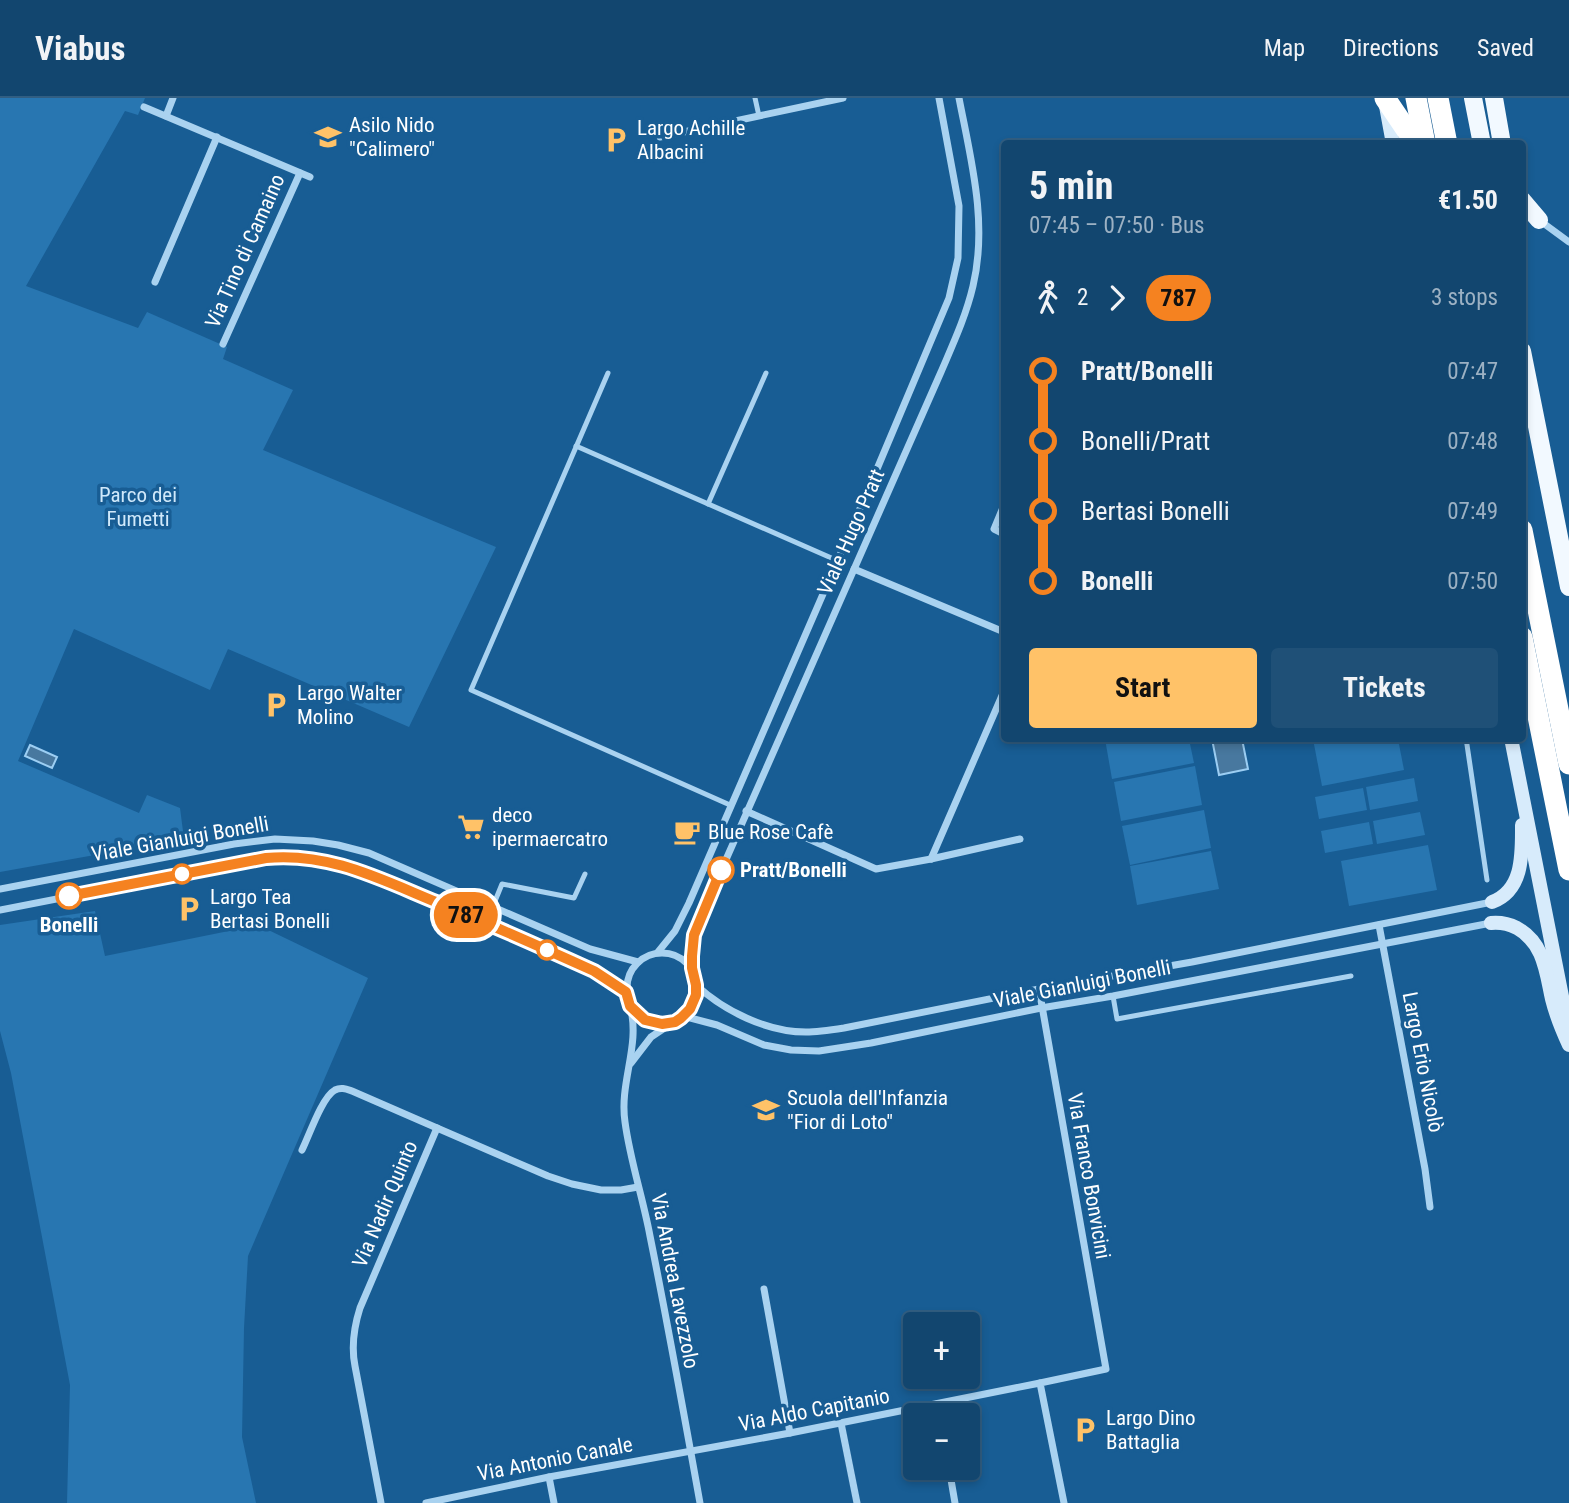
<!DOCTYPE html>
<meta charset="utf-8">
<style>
:root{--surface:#12466f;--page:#1f5077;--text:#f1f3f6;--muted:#9cb1c3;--line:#315e82;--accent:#ffc268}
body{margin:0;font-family:"Roboto Condensed",sans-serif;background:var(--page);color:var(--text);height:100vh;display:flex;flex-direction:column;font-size:26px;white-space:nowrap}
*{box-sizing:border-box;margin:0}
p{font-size:23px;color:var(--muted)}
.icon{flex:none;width:38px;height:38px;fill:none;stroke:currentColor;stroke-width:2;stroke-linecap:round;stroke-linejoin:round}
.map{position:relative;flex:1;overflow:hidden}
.panel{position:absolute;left:1001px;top:42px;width:525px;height:602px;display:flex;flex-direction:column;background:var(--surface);border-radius:7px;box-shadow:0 4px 10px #0003,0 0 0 2px var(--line)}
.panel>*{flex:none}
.badge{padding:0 14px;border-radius:23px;font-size:24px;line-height:46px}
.buttons{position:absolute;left:903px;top:1214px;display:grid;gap:14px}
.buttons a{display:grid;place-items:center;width:77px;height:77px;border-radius:7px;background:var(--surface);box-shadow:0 4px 10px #0003,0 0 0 2px var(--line);font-size:35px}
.map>.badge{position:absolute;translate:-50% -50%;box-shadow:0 0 0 4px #fff}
.legs{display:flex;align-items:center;gap:10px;height:77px;padding:0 28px;font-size:23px}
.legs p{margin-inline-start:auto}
.overview{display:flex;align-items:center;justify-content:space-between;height:119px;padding:0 28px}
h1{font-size:38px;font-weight:700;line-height:52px}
.action{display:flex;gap:14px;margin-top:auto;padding:14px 28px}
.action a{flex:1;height:80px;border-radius:7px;background:var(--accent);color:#111;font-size:28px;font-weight:700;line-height:80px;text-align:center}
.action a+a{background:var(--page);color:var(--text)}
ul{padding:0 28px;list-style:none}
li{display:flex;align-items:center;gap:24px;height:70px;font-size:26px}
li i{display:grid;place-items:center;width:10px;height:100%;margin:0 9px;background:currentColor}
li i::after{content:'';width:18px;height:18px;margin:-9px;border:5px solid;border-radius:50%;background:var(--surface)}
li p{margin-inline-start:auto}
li:first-child i{background:linear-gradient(#0000 50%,currentColor 0)}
li:last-child i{background:linear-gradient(currentColor 50%,#0000 0)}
header{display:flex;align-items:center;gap:42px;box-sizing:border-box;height:98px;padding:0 35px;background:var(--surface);border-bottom:2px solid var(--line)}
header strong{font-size:33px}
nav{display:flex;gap:38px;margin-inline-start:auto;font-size:24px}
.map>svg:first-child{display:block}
</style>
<header>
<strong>Viabus</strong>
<nav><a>Map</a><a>Directions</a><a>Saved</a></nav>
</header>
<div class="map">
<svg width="1569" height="1405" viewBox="0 0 1569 1405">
<rect width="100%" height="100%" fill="#185d94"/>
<!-- green -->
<g fill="#2876b1">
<path d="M0 0H145L138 17 125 13 26 188 138 230 147 214 227 249 223 261 293 292 263 352 496 449 409 629 228 551 210 592 74 531 18 663 139 715 147 697 180 710 184 741 0 774Z"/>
<path d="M1105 641H1189L1194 665 1112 681Z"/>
<path d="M1313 641H1398L1404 672 1322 688Z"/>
<path d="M1195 668 1202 707 1121 723 1114 684Z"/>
<path d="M1414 680 1418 703 1370 712 1366 689Z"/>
<path d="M1363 690 1367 712 1319 721 1315 699Z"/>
<path d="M1204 712 1211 750 1130 767 1122 728Z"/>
<path d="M1420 714 1425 737 1377 746 1373 723Z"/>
<path d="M1369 724 1373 746 1325 755 1321 733Z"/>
<path d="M1428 747 1437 792 1349 808 1341 763Z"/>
<path d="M1211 753 1219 791 1137 807 1130 768Z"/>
<path d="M95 813 105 858 258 827 368 880 248 1158 244 1230 242 1339 256 1405H67L70 1287 11 975 0 933V827Z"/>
</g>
<!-- water -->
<g fill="#48789f" stroke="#9ccef3" stroke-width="2">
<path d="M1212 641H1242L1248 671 1219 677Z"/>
<path d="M30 647 57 659 52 670 25 658Z"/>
</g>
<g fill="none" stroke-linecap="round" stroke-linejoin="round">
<!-- lane -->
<g stroke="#a9d2f0" stroke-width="5">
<path d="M755 0 759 18"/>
<path d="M608 275 471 592 730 707"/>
<path d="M576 348 836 462"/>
<path d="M708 406 766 275"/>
<path d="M1466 640 1487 782"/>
<path d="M493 808 502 786 574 800 585 776"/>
<path d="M1113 898 1117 921 1351 878"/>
</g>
<!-- street -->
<g stroke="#a9d2f0" stroke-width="7">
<path d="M144 9 310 79"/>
<path d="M166 18 173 0"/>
<path d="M660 39 843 0"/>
<path d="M1539 122 1569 144"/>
<path d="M155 184 217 39"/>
<path d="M223 246 300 75"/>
<path d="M1004 407 994 431 1004 436"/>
<path d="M854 471 1004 534"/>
<path d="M746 713 876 771 931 761 1020 741"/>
<path d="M931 761 1004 593"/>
<path d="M0 791 234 746 275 741 313 743 338 747 369 755 590 851 638 864"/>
<path d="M0 812 266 760C304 757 344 766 379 779L594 873 626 894"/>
<path d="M1379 827 1425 1071 1430 1109"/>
<path d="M658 854 675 833 689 805 869 390 949 200 958 160 959 108 939 0"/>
<circle cx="662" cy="890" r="35"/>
<path d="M692 870V846L698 825 941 274C953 246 966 218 973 188 988 125 971 62 959 0"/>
<path d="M696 887C724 913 767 934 806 934 818 934 831 932 844 930L1039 891 1192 864 1492 804"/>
<path d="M1039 891 1106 1271 1040 1285 1064 1405"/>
<path d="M630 908C641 947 619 984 625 1024 630 1062 643 1100 650 1138 668 1227 684 1316 700 1405"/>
<path d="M683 918 717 927 764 947 791 952 819 953 871 945 1041 910 1113 898 1491 825"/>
<path d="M631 965 651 939 669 927"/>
<path d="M302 1052C309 1038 322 999 335 992 341 989 346 991 352 993L437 1030"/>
<path d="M764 1191 790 1335"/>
<path d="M937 1306 939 1318"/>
<path d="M841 1325 857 1405"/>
<path d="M949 1370 955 1405"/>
<path d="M549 1379 554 1405"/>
<path d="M381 1405 355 1268C351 1248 354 1229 360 1210L437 1030 548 1078 572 1086 601 1092H621L638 1089"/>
<path d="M426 1405 549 1379 790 1335 1040 1285"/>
</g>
<!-- secondary -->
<g stroke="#d7ebfb" stroke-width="14">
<path d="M1386 8 1393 46"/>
<path d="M1511 640 1569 934"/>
<path d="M1492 804C1524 792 1522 755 1522 727"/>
<path d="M1491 825C1501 824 1509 826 1517 830 1544 845 1546 874 1552 901 1556 917 1562 932 1569 947"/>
</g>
<!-- primary -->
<g stroke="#f2f9ff" stroke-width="18">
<path d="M1473 0 1482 46"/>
<path d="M1494 0 1502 46"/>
<path d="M1522 102 1539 122"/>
<path d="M1522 253 1569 489"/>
</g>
<!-- highway -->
<g stroke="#fff" stroke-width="21">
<path d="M1385 0 1410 37 1413 46"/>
<path d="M1416 0 1425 46"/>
<path d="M1438 0 1447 46"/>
<path d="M1522 432 1569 666"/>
<path d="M1522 539 1569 772"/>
</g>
</g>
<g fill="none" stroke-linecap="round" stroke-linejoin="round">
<!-- line-1 casing -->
<g stroke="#fff" stroke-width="16">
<path id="line-1" d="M69 798 266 760C329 754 380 781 436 804 489 826 541 849 594 873L626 894 630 908 645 922 662 926 675 924 681 920 690 911 696 897V887L692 870V858L694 837 721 772"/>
</g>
<!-- line-1 -->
<use href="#line-1" stroke="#f58220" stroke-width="10"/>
</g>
<!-- icons -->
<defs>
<g id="school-bare" transform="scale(2.1)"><path d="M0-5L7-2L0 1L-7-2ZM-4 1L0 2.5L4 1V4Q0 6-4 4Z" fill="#ffc268" stroke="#185d94" stroke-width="2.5" paint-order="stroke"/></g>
<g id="parking-bare" transform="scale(2.1)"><path d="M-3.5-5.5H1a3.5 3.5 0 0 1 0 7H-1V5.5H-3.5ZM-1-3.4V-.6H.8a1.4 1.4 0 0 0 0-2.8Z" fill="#ffc268" stroke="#185d94" stroke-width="2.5" paint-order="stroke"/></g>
<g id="supermarket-bare" transform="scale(2.1)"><path d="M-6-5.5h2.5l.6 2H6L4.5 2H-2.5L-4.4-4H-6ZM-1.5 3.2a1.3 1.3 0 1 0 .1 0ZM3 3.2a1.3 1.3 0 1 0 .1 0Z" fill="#ffc268" stroke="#185d94" stroke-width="2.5" paint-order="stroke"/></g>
<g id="cafe-bare" transform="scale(2.1)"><path d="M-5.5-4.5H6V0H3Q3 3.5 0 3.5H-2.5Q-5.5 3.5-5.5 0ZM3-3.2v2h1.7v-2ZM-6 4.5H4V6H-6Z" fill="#ffc268" stroke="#185d94" stroke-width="2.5" paint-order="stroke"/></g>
</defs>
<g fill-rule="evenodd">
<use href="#school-bare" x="328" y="39"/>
<use href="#parking-bare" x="616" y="42"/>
<use href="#parking-bare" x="276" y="607"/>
<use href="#supermarket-bare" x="471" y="729"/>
<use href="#cafe-bare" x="687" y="734"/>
<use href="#parking-bare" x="189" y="811"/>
<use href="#school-bare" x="766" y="1012"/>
<use href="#parking-bare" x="1085" y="1332"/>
</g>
<!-- markers -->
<g fill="#fff" stroke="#f58220" stroke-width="3.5">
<circle cx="721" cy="772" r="12"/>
<circle cx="182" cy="776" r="9"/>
<circle cx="69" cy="798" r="12"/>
<circle cx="547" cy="852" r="9"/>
</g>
<g text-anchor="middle" stroke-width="7" stroke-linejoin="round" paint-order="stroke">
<!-- poi labels -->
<g font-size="21" fill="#fff" stroke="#185d94" text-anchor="start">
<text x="349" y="34">Asilo Nido<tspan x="349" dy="24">"Calimero"</tspan></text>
<text x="637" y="37">Largo Achille<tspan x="637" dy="24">Albacini</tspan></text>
<text x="297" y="602">Largo Walter<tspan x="297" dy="24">Molino</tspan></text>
<text x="492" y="724">deco<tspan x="492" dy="24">ipermaercatro</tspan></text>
<text x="708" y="741">Blue Rose Cafè</text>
<text x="210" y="806">Largo Tea<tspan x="210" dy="24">Bertasi Bonelli</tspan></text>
<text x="787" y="1007">Scuola dell'Infanzia<tspan x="787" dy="24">"Fior di Loto"</tspan></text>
<text x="1106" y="1327">Largo Dino<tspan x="1106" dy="24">Battaglia</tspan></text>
</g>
<!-- street labels -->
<g font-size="21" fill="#fff" stroke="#185d94">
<text transform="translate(245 153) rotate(-66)" y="7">Via Tino di Camaino</text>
<text transform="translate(851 434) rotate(-66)" y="7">Viale Hugo Pratt</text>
<text transform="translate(180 741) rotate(-10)" y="7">Viale Gianluigi Bonelli</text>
<text transform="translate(1082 886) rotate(-11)" y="7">Viale Gianluigi Bonelli</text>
<text transform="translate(1423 964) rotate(79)" y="7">Largo Erio Nicolò</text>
<text transform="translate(1089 1078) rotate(80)" y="7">Via Franco Bonvicini</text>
<text transform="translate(385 1106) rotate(-67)" y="7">Via Nadir Quinto</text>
<text transform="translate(675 1183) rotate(79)" y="7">Via Andrea Lavezzolo</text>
<text transform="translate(814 1312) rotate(-11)" y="7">Via Aldo Capitanio</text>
<text transform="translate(555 1361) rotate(-11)" y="7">Via Antonio Canale</text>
</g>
<!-- park labels -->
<g font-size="21" fill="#d0e9fb" stroke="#185d94">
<text x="138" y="404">Parco dei<tspan x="138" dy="24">Fumetti</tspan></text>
</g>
<!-- stop labels -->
<g font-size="21" font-weight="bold" fill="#fff" stroke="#185d94" text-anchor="start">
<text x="740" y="779">Pratt/Bonelli</text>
<text x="69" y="834" text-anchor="middle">Bonelli</text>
</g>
</g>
</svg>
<div class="buttons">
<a>+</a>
<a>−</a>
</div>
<b class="badge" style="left:466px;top:817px;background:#f58220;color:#111">787</b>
<section class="panel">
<div class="overview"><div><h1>5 min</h1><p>07:45 – 07:50 · Bus</p></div><b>€1.50</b></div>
<div class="legs"><svg class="icon" aria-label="walk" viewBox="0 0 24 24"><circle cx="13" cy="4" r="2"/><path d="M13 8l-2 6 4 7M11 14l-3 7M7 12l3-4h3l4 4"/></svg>2<svg class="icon" aria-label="forward" viewBox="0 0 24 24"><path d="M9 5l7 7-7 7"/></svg><b class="badge" style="background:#f58220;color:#111">787</b><p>3 stops</p></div>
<ul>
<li><i style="color:#f58220"></i><b>Pratt/Bonelli</b><p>07:47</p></li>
<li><i style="color:#f58220"></i><span>Bonelli/Pratt</span><p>07:48</p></li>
<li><i style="color:#f58220"></i><span>Bertasi Bonelli</span><p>07:49</p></li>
<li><i style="color:#f58220"></i><b>Bonelli</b><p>07:50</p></li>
</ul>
<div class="action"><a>Start</a><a>Tickets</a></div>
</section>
</div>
